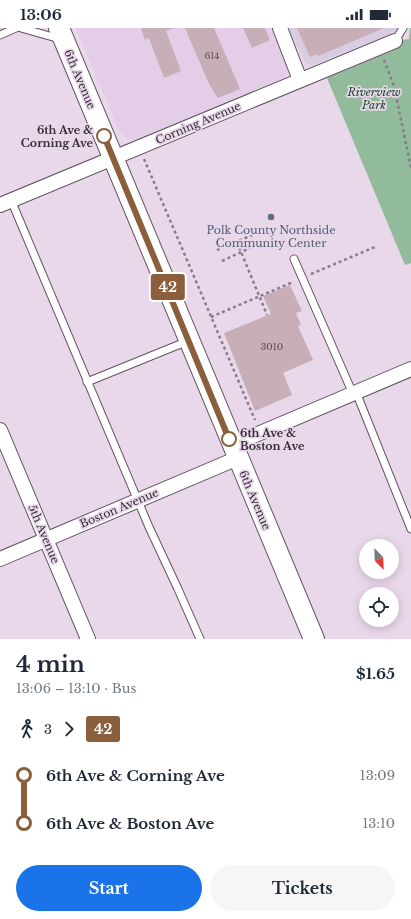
<!DOCTYPE html>
<meta charset="utf-8">
<style>
:root{--surface:#fff;--page:#f6f6f7;--text:#1f2937;--muted:#747a83;--accent:#1a73e8}
body{margin:0;font-family:"Libre Baskerville",serif;background:var(--page);color:var(--text);height:100vh;display:flex;flex-direction:column;font-size:15px;white-space:nowrap}
*{box-sizing:border-box;margin:0}
p{font-size:13px;color:var(--muted)}
.icon{flex:none;width:22px;height:22px;fill:none;stroke:currentColor;stroke-width:2;stroke-linecap:round;stroke-linejoin:round}
.map{position:relative;height:611px;overflow:hidden}
.panel{display:flex;flex-direction:column;background:var(--surface);flex:1}
.panel>*{flex:none}
.badge{padding:0 8px;border-radius:3px;font-size:14px;line-height:26px}
.needle{width:26px;rotate:157deg}
.fabs{position:absolute;left:359px;top:511px;display:grid;gap:8px}
.fabs a{display:grid;place-items:center;width:40px;height:40px;border-radius:50%;background:var(--surface);box-shadow:0 2px 10px #0003;font-size:20px}
.map>.badge{position:absolute;translate:-50% -50%;box-shadow:0 0 0 2px #fff}
.legs{display:flex;align-items:center;gap:6px;height:44px;padding:0 16px;font-size:13px}
.legs p{margin-inline-start:auto}
.overview{display:flex;align-items:center;justify-content:space-between;height:68px;padding:0 16px}
h1{font-size:22px;font-weight:700;line-height:30px}
.action{display:flex;gap:8px;margin-top:auto;padding:8px 16px}
.action a{flex:1;height:46px;border-radius:24px;background:var(--accent);color:#fff;font-size:16px;font-weight:700;line-height:46px;text-align:center}
.action a+a{background:var(--page);color:var(--text)}
ul{padding:0 16px;list-style:none}
li{display:flex;align-items:center;gap:14px;height:48px;font-size:15px}
li i{display:grid;place-items:center;width:6px;height:100%;margin:0 5px;background:currentColor}
li i::after{content:'';width:10px;height:10px;margin:-5px;border:3px solid;border-radius:50%;background:var(--surface)}
li p{margin-inline-start:auto}
li:first-child i{background:linear-gradient(#0000 50%,currentColor 0)}
li:last-child i{background:linear-gradient(currentColor 50%,#0000 0)}
.status{display:flex;justify-content:space-between;align-items:center;height:28px;padding:0 20px;background:var(--surface);direction:ltr}
.status svg{height:11px;fill:currentColor}
.map>svg:first-child{display:block}
</style>
<div class="status"><b>13:06</b><svg viewBox="0 0 49 12"><path d="M0 12V9h3v3zM5 12V6h3v6zM10 12V3h3v9zM15 12V0h3v12zM26 1h20v11H26zM47 4h2v5h-2z"/></svg></div>
<div class="map">
<svg width="411" height="611" viewBox="0 0 411 611">
<rect width="100%" height="100%" fill="#e9d8ea"/>
<!-- built -->
<path fill="#e4cde6" d="M76 0H273L288 44 286 48 283 51 147 107 134 112 127 111 119 103Z"/>
<!-- industrial -->
<path fill="#d8cce0" d="M288 0H404L313 37 306 36Z"/>
<!-- green -->
<path fill="#92bb9c" d="M410 0H411V235L405 237 327 50 397 21 395 13 409 11Z"/>
<!-- building -->
<g fill="#c7aeb7">
<path d="M141 0H174L166 3 181 43 164 50 149 10 145 12Z"/>
<path d="M185 0H214L240 61 218 70 209 56Z"/>
<path d="M243 0H265L270 12 252 20Z"/>
<path d="M297 0H384L318 28 317 26 310 29Z"/>
<path d="M290 257 302 283 296 285 301 297 298 298 313 332 283 345 292 367 255 383 224 305 271 286 263 268Z"/>
</g>
<g fill="none" stroke-linecap="round" stroke-linejoin="round">
<!-- lane casing -->
<g stroke="#615262" stroke-width="9">
<g id="lane">
<path d="M21 0 60 11"/>
<path d="M0 7 16 0"/>
<path d="M395 13 403 0"/>
<path d="M11 172 149 499 178 561 200 611"/>
<path d="M294 231 353 366"/>
<path d="M87 354 188 313"/>
<path d="M356 364 411 501"/>
</g>
</g>
<!-- street casing -->
<g stroke="#615262" stroke-width="16">
<g id="street">
<path d="M280 0 300 52"/>
<path d="M0 177 395 13"/>
<path d="M0 402 88 611"/>
<path d="M232 417 411 341"/>
<path d="M0 531 238 430"/>
</g>
</g>
<!-- secondary casing -->
<g stroke="#615262" stroke-width="22">
<path id="secondary" d="M59 0 314 611"/>
</g>
<!-- path -->
<g stroke="#887c89" stroke-width="2.5" stroke-dasharray="3 3" stroke-linecap="butt">
<path d="M384 32 394 58 411 140"/>
<path d="M144 131 255 392"/>
<path d="M237 214 267 287"/>
<path d="M217 222 257 205"/>
<path d="M222 233 261 215"/>
<path d="M311 246 375 219"/>
<path d="M211 289 293 254"/>
</g>
<!-- lane -->
<use href="#lane" stroke="#fff" stroke-width="7"/>
<!-- street -->
<use href="#street" stroke="#fff" stroke-width="14"/>
<!-- secondary -->
<use href="#secondary" stroke="#fff" stroke-width="20"/>
</g>
<g fill="none" stroke-linecap="round" stroke-linejoin="round">
<!-- line-1 casing -->
<g stroke="#fff" stroke-width="9">
<path id="line-1" d="M104 108 229 411"/>
</g>
<!-- line-1 -->
<use href="#line-1" stroke="#8b5e3c" stroke-width="6"/>
</g>
<!-- markers -->
<g fill="#fff" stroke="#8b5e3c" stroke-width="2">
<circle cx="104" cy="108" r="7"/>
<circle cx="229" cy="411" r="7"/>
</g>
<circle fill="#5c6f8a" stroke="#e9d8ea" stroke-width="1.5" cx="271" cy="189" r="4"/>
<g text-anchor="middle" stroke-width="3.5" stroke-linejoin="round" paint-order="stroke">
<!-- number labels -->
<g font-size="9" fill="#5a4e56">
<text x="212" y="31">614</text>
<text x="272" y="322">3010</text>
</g>
<!-- street labels -->
<g font-size="11" fill="#352e36" stroke="#e9d8ea">
<text transform="translate(80 51) rotate(67)" y="4">6th Avenue</text>
<text transform="translate(198 95) rotate(-23)" y="4">Corning Avenue</text>
<text transform="translate(255 472) rotate(67)" y="4">6th Avenue</text>
<text transform="translate(119 480) rotate(-23)" y="4">Boston Avenue</text>
<text transform="translate(44 506) rotate(67)" y="4">5th Avenue</text>
</g>
<!-- park labels -->
<g font-size="11" font-style="italic" fill="#184527" stroke="#e9d8ea">
<text x="374" y="68">Riverview<tspan x="374" dy="13">Park</tspan></text>
</g>
<!-- stop labels -->
<g font-size="11" font-weight="bold" fill="#352e36" stroke="#e9d8ea" text-anchor="end">
<text x="93" y="106">6th Ave &amp;<tspan x="93" dy="13">Corning Ave</tspan></text>
<text x="240" y="409" text-anchor="start">6th Ave &amp;<tspan x="240" dy="13">Boston Ave</tspan></text>
</g>
<!-- service labels -->
<g font-size="11" fill="#4e5e75" stroke="#e9d8ea">
<text x="271" y="206">Polk County Northside<tspan x="271" dy="13">Community Center</tspan></text>
</g>
</g>
</svg>
<div class="fabs">
<a><svg class="needle" viewBox="-14 -14 28 28"><path d="M0-13l5 13h-10z" fill="#e53935"/><path d="M0 13l5-13h-10z" fill="#747a83"/></svg></a>
<a><svg class="icon" aria-label="locate" viewBox="0 0 24 24"><circle cx="12" cy="12" r="6"/><path d="M12 2v4M12 18v4M2 12h4M18 12h4"/></svg></a>
</div>
<b class="badge" style="left:168px;top:259px;background:#8b5e3c;color:#fff">42</b>
</div>
<section class="panel">
<div class="overview"><div><h1>4 min</h1><p>13:06 – 13:10 · Bus</p></div><b>$1.65</b></div>
<div class="legs"><svg class="icon" aria-label="walk" viewBox="0 0 24 24"><circle cx="13" cy="4" r="2"/><path d="M13 8l-2 6 4 7M11 14l-3 7M7 12l3-4h3l4 4"/></svg>3<svg class="icon" aria-label="forward" viewBox="0 0 24 24"><path d="M9 5l7 7-7 7"/></svg><b class="badge" style="background:#8b5e3c;color:#fff">42</b></div>
<ul>
<li><i style="color:#8b5e3c"></i><b>6th Ave &amp; Corning Ave</b><p>13:09</p></li>
<li><i style="color:#8b5e3c"></i><b>6th Ave &amp; Boston Ave</b><p>13:10</p></li>
</ul>
<div class="action"><a>Start</a><a>Tickets</a></div>
</section>
